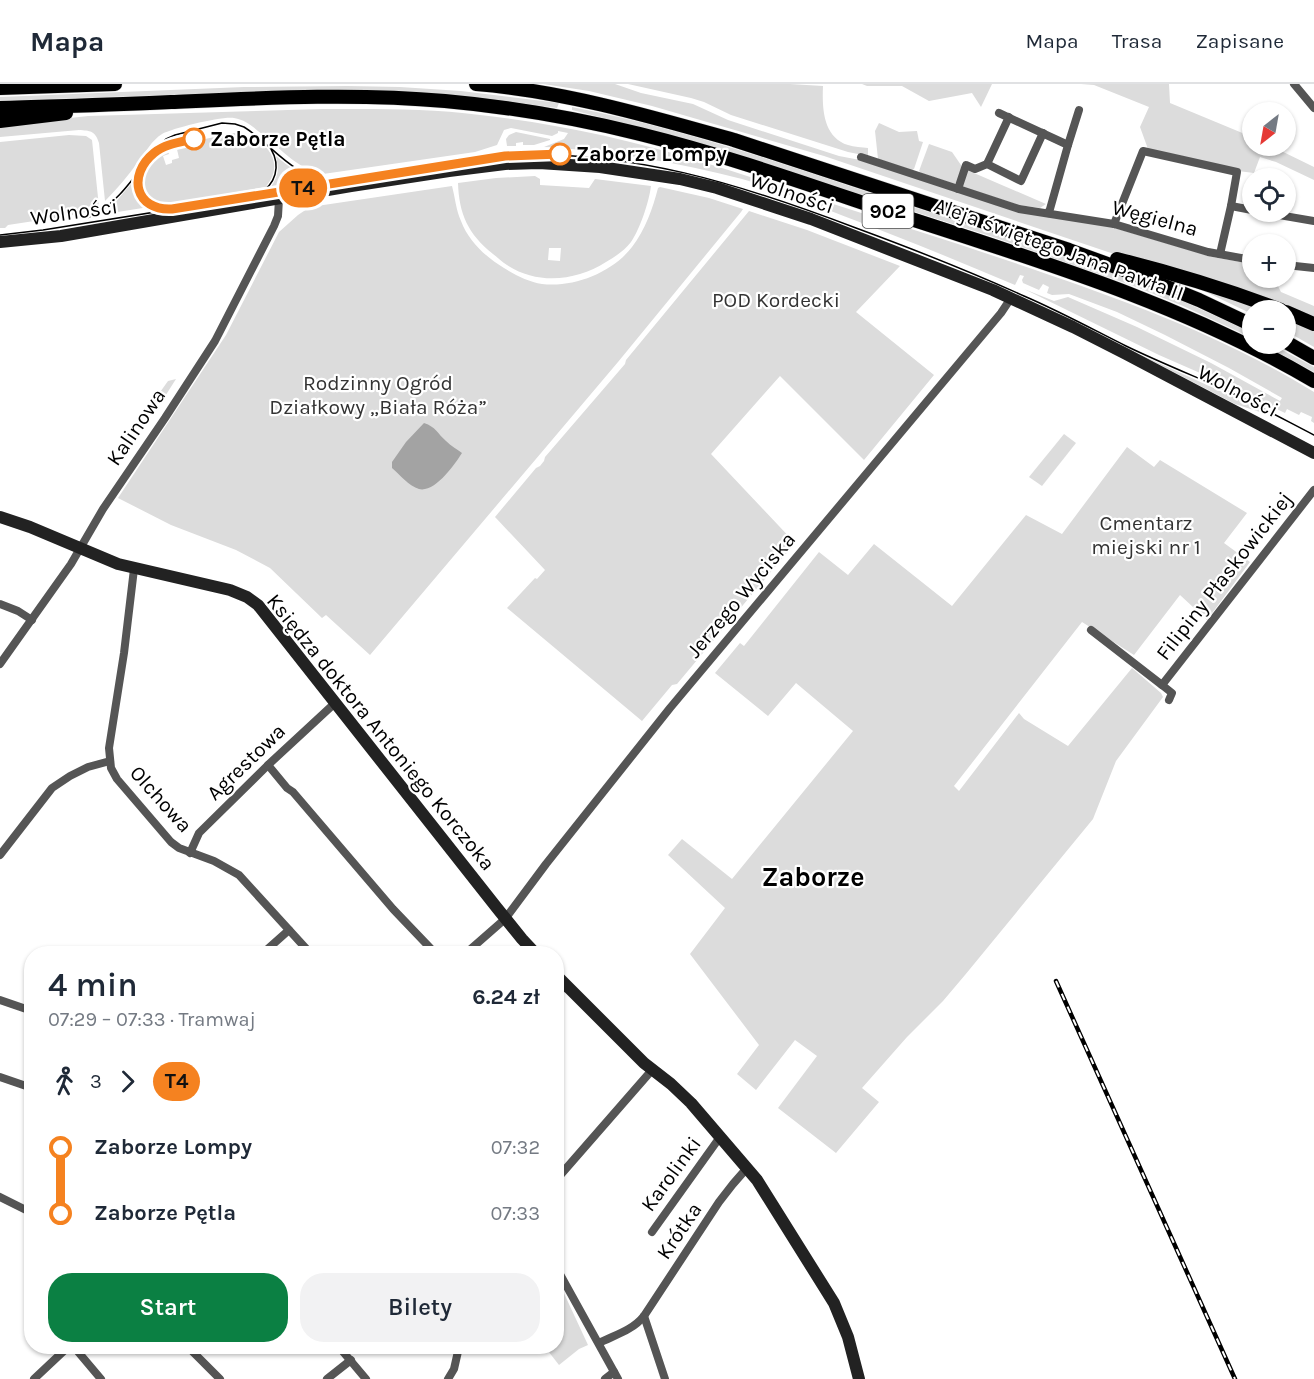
<!DOCTYPE html>
<html lang="pl">
<meta charset="utf-8">
<style>
:root{--surface:#fff;--page:#f2f2f3;--text:#1f2937;--muted:#747a83;--line:#e0e1e3;--accent:#0b8043}
body{margin:0;font-family:Karla,sans-serif;background:var(--page);color:var(--text);height:100vh;display:flex;flex-direction:column;font-size:22px;white-space:nowrap}
*{box-sizing:border-box;margin:0}
p{font-size:20px;color:var(--muted)}
.icon{flex:none;width:33px;height:33px;fill:none;stroke:currentColor;stroke-width:2;stroke-linecap:round;stroke-linejoin:round}
.map{position:relative;flex:1;overflow:hidden}
.panel{position:absolute;left:24px;top:862px;width:540px;height:408px;display:flex;flex-direction:column;background:var(--surface);border-radius:24px;box-shadow:0 2px 4px #0004}
.panel>*{flex:none}
.badge{padding:0 12px;border-radius:20px;font-size:21px;line-height:39px}
.needle{width:39px;rotate:211deg}
.fabs{position:absolute;left:1242px;top:18px;display:grid;gap:12px}
.fabs a{display:grid;place-items:center;width:54px;height:54px;border-radius:50%;background:var(--surface);box-shadow:0 2px 4px #0004;font-size:30px}
.map>.badge{position:absolute;translate:-50% -50%;box-shadow:0 0 0 3px #fff}
.legs{display:flex;align-items:center;gap:9px;height:66px;padding:0 24px;font-size:20px}
.legs p{margin-inline-start:auto}
.summary{display:flex;align-items:center;justify-content:space-between;height:102px;padding:0 24px}
h1{font-size:33px;font-weight:600;line-height:45px}
.cta{display:flex;gap:12px;margin-top:auto;padding:12px 24px}
.cta a{flex:1;height:69px;border-radius:24px;background:var(--accent);color:#fff;font-size:24px;font-weight:600;line-height:69px;text-align:center}
.cta a+a{background:var(--page);color:var(--text)}
ul{padding:0 24px;list-style:none}
li{display:flex;align-items:center;gap:21px;height:66px;font-size:22px}
li i{display:grid;place-items:center;width:9px;height:100%;margin:0 8px;background:currentColor}
li i::after{content:'';width:15px;height:15px;margin:-8px;border:4px solid;border-radius:50%;background:var(--surface)}
li p{margin-inline-start:auto}
li:first-child i{background:linear-gradient(#0000 50%,currentColor 0)}
li:last-child i{background:linear-gradient(currentColor 50%,#0000 0)}
header{display:flex;align-items:center;gap:36px;box-sizing:border-box;height:84px;padding:0 30px;background:var(--surface);border-bottom:2px solid var(--line)}
header strong{font-size:28px}
nav{display:flex;gap:33px;margin-inline-start:auto;font-size:21px}
.map>svg:first-child{display:block}
</style>
<header>
<strong>Mapa</strong>
<nav><a>Mapa</a><a>Trasa</a><a>Zapisane</a></nav>
</header>
<div class="map">
<svg width="1314" height="1295" viewBox="0 0 1314 1295">
<rect width="100%" height="100%" fill="#fff"/>
<!-- green -->
<g fill="#dcdcdc" fill-rule="evenodd">
<path d="M543 0H615L641 9 693 20 728 36 839 72 860 76 1018 127 1111 143 1213 173 1252 180V194H1278V202L1281 208 1314 222V235L1191 192 1108 168 824 72 652 22 589 7Z"/>
<path d="M628 0H790L823 2C822 24 823 53 848 61 854 63 862 63 868 64V72L848 68 731 31 704 18 691 14Z"/>
<path d="M862 0H992L981 23 972 9 929 17 902 2H867Z"/>
<path d="M1081 0H1169L1170 19 1252 53V62H1271L1314 83V96L1276 78 1260 73 1254 89 1238 87 1148 65 1140 43 1149 23 1094 1Z"/>
<path d="M347 2 400 3 461 7 559 19 557 24C514 18 470 11 427 10 284 5 142 12 0 17V13L244 3Z"/>
<path d="M572 23C686 45 795 84 904 120 984 146 1064 170 1142 200 1177 214 1211 230 1246 246L1252 250V254L1183 222 1139 204 990 152 690 56 572 26Z"/>
<path d="M323 25C375 25 428 24 480 31 553 39 628 55 699 77 733 87 766 98 799 109 852 126 905 143 958 160 1080 201 1204 240 1314 308V339L1311 337 1312 333 1301 328 1299 331 1287 325 1285 329 1223 299 1159 271 1024 205 1054 217 1068 213 1137 243 1211 279 1280 317 1282 314 1229 284 1165 251 1117 228 1069 210 1052 211 1047 209 1049 203 1043 200 1039 206 1023 199 1022 196 1024 192 1020 191 1015 201C958 177 900 153 841 131 809 118 776 105 742 95 677 78 611 67 544 63L564 55 568 49 558 47V49L552 52 511 44 504 46 497 61 475 68 323 90C299 86 281 65 262 50 253 43 246 36 234 34 222 32 173 44 162 50 152 56 145 69 138 78 128 92 117 105 105 117L99 59C95 46 90 47 79 46L0 53V42L88 32Z"/>
<path d="M879 39 899 48 917 47 919 57 923 58 914 85 912 86 878 75 875 47Z"/>
<path d="M516 48 550 55V56L534 61H523V58L516 59V62H507L506 55 509 51Z"/>
<path d="M234 49C240 50 248 51 253 54 267 60 278 75 273 90 272 95 268 99 266 103L156 122C125 106 143 75 167 64L169 70 163 72 166 81 172 79V76L179 74 176 61Z"/>
<path d="M69 51 86 52 92 56 99 123 80 130 8 141 5 144H0V58Z"/>
<path d="M929 60 952 68 963 84 957 98 955 100 921 89 919 87Z"/>
<path d="M276 72C289 83 300 91 316 96L271 103C279 90 279 86 276 72Z"/>
<path d="M967 86 1046 120 1040 124 1019 121 963 103V96Z"/>
<path d="M535 92 540 95V101L589 104 595 95 651 102C649 118 640 145 631 158 625 166 615 173 606 178 576 197 538 201 507 181 502 178 497 173 493 170 468 150 459 130 458 99L496 94ZM549 164H561L560 177 548 176Z"/>
<path d="M135 95C136 106 139 115 149 123L105 130 106 127 114 120Z"/>
<path d="M452 102C455 113 456 126 461 137 469 158 486 173 504 184 515 191 529 198 542 200 574 204 613 188 632 163 645 146 653 124 658 104L660 103 709 114 743 125 741 128 618 278 370 571 326 531 322 534 270 484 236 466 171 441 118 414 226 251 279 148 298 131 310 123Z"/>
<path d="M749 127 807 146 900 182 856 228 934 291 864 376 780 292 711 370 795 459 677 600 672 601 642 637 507 524 535 494 537 495 545 486 495 433 536 384 540 382 544 377 545 373 625 280 626 276Z"/>
<path d="M1204 206 1269 226H1252V230L1204 207Z"/>
<path d="M1286 233 1314 245V263L1286 247Z"/>
<path d="M1262 260H1271L1314 283V288Z"/>
<path d="M1139 270 1264 327 1263 329 1235 320Z"/>
<path d="M176 295 162 317 159 315 158 311 168 297Z"/>
<path d="M1064 350 1076 359 1042 402 1029 393Z"/>
<path d="M1127 363 1154 383 1160 376 1247 429 1224 459 1250 478 1207 536 1180 511 1134 571 1082 538 954 702 959 707 1019 629 1024 635 1068 662 1132 584 1161 609 1163 613 1116 677 1093 735 965 891 943 917 907 953 862 1004 879 1018 836 1069 778 1024 817 972 795 956 756 1006 737 990 759 961 690 870 725 824 668 771 682 755 732 795 853 647 796 599 768 632 715 589 740 559 744 562 819 468 848 491 874 460 952 522 1026 431 1062 450Z"/>
<path d="M562 1205 588 1261 579 1265 559 1281 545 1263H556L557 1210Z"/>
</g>
<!-- water -->
<path fill="#a3a3a3" d="M424 339C436 343 437 349 446 357 451 362 457 365 462 369 455 380 435 409 419 405 409 402 400 391 392 384V378L406 358Z"/>
<g fill="none" stroke-linecap="round" stroke-linejoin="round">
<!-- primary casing -->
<g stroke="#dbdbdb" stroke-width="15">
<g id="primary">
<path d="M476 0C563 7 649 32 734 56L1069 166 1135 190 1199 216 1252 241"/>
<path d="M0 4 115 0"/>
<path d="M0 24C57 22 114 21 171 18 262 14 354 9 445 17 511 23 576 34 640 50 729 72 815 103 902 132 1043 178 1185 221 1314 297"/>
<path d="M0 37 66 29"/>
<path d="M1117 175C1173 189 1228 206 1281 226"/>
<path d="M1286 228 1314 240"/>
<path d="M1286 258 1314 274"/>
</g>
</g>
<!-- street -->
<g stroke="#555" stroke-width="8">
<path d="M1294 0 1314 24"/>
<path d="M999 29 1068 61"/>
<path d="M1009 33 987 80 1021 97 1043 49"/>
<path d="M861 73 1019 125 1114 140 1208 168 1252 176"/>
<path d="M958 105 966 81 975 85 987 80"/>
<path d="M1261 128 1314 137"/>
<path d="M1048 129 1050 125 1068 61 1079 26"/>
<path d="M1114 140 1143 67 1237 88 1231 122"/>
<path d="M1220 170 1231 122 1252 126"/>
<path d="M1286 181 1314 184"/>
<path d="M134 485 124 569 109 664 111 684 117 695 171 758 179 764 214 777 239 791 311 870"/>
<path d="M0 520 18 527 32 536"/>
<path d="M1091 546 1162 601"/>
<path d="M0 580 71 480 103 425 165 334 215 257 274 142 278 132 279 115"/>
<path d="M1169 616 1172 609 1162 601 1314 406"/>
<path d="M268 681 287 704 293 708 393 825 436 870"/>
<path d="M190 769 199 749 268 681 335 619"/>
<path d="M0 771 52 704 70 692 88 683 110 677"/>
<path d="M262 870 289 846"/>
<path d="M465 870 505 835 546 780 670 624 1001 229 1011 214"/>
<path d="M556 910 567 901"/>
<path d="M0 916 32 927"/>
<path d="M0 993 32 1004"/>
<path d="M556 1096 652 986"/>
<path d="M0 1113 32 1129"/>
<path d="M652 1148 720 1053"/>
<path d="M556 1183 618 1295"/>
<path d="M644 1232 665 1295"/>
<path d="M599 1259C615 1251 633 1246 644 1232L719 1118 733 1100 747 1084"/>
<path d="M74 1263 101 1295"/>
<path d="M188 1263 220 1295"/>
<path d="M339 1263 366 1295"/>
<path d="M34 1295 68 1263"/>
<path d="M327 1295 351 1276"/>
<path d="M448 1295 454 1285 459 1263"/>
<path d="M605 1295 614 1288"/>
</g>
<!-- secondary -->
<g stroke="#222" stroke-width="12">
<path d="M0 158 61 152 351 102 449 87 505 80 539 79 600 83 680 95 717 104 811 135 993 206 1073 243 1126 270 1314 369"/>
<path d="M0 433 30 443 118 480 230 506 247 513 258 521 497 824 522 855 536 870"/>
<path d="M556 891 644 979 671 1000 691 1019 757 1096 834 1219 848 1253 859 1295"/>
</g>
<!-- primary -->
<use href="#primary" stroke="#000" stroke-width="14"/>
<!-- tram -->
<g stroke="#000" stroke-width="1.5">
<path d="M140 86C133 105 144 123 164 125"/>
<path d="M258 110C276 101 281 82 271 65"/>
<path d="M87 134C117 123 138 87 158 62L166 55 175 51 222 39 235 40 244 43C273 61 292 94 330 95"/>
<path d="M0 151 43 146 505 72C628 64 743 101 856 144 913 165 969 187 1024 212 1059 227 1092 245 1126 262 1157 277 1189 290 1221 304 1252 318 1283 335 1314 351"/>
</g>
<!-- rail casing -->
<g stroke="#000" stroke-width="4.5">
<path id="rail" d="M1056 897 1235 1295"/>
</g>
<!-- rail -->
<use href="#rail" stroke="#fff" stroke-width="2" stroke-dasharray="7" stroke-linecap="butt"/>
</g>
<g fill="none" stroke-linecap="round" stroke-linejoin="round">
<!-- line-1 casing -->
<g stroke="#fff" stroke-width="14">
<path id="line-1" d="M194 55C181 58 165 60 154 69 127 91 135 127 172 125L505 72 560 70"/>
</g>
<!-- line-1 -->
<use href="#line-1" stroke="#f58220" stroke-width="9"/>
</g>
<!-- markers -->
<g fill="#fff" stroke="#f58220" stroke-width="3">
<circle cx="194" cy="55" r="10"/>
<circle cx="560" cy="70" r="10"/>
</g>
<g text-anchor="middle" stroke-width="4.5" stroke-linejoin="round" paint-order="stroke">
<!-- shield labels -->
<rect fill="#fff" stroke="#4c4c4c" stroke-width="1.5" x="862.5" y="110" width="51" height="34" rx="4.5"/>
<g font-size="20" font-weight="bold" fill="#000">
<text x="888" y="134">902</text>
</g>
<!-- stop labels -->
<g font-size="21" font-weight="bold" fill="#000" stroke="#fff" text-anchor="start">
<text x="210" y="62">Zaborze Pętla</text>
<text x="576" y="77">Zaborze Lompy</text>
</g>
<!-- street labels -->
<g font-size="21" fill="#000" stroke="#fff">
<text transform="translate(792 109) rotate(19)" y="7">Wolności</text>
<text transform="translate(74 128) rotate(-8)" y="7">Wolności</text>
<text transform="translate(1155 134) rotate(15)" y="7">Węgielna</text>
<text transform="translate(1059 165) rotate(20)" y="7">Aleja świętego Jana Pawła II</text>
<text transform="translate(1238 307) rotate(28)" y="7">Wolności</text>
<text transform="translate(136 343) rotate(-56)" y="7">Kalinowa</text>
<text transform="translate(1224 492) rotate(-52)" y="7">Filipiny Płaskowickiej</text>
<text transform="translate(741 511) rotate(-50)" y="7">Jerzego Wyciska</text>
<text transform="translate(381 648) rotate(51)" y="7">Księdza doktora Antoniego Korczoka</text>
<text transform="translate(246 678) rotate(-44)" y="7">Agrestowa</text>
<text transform="translate(161 715) rotate(48)" y="7">Olchowa</text>
<text transform="translate(671 1090) rotate(-54)" y="7">Karolinki</text>
<text transform="translate(679 1147) rotate(-56)" y="7">Krótka</text>
</g>
<!-- park labels -->
<g font-size="21" fill="#333" stroke="#fff">
<text x="776" y="223">POD Kordecki</text>
<text x="378" y="306">Rodzinny Ogród<tspan x="378" dy="24">Działkowy „Biała Róża”</tspan></text>
<text x="1146" y="446">Cmentarz<tspan x="1146" dy="24">miejski nr 1</tspan></text>
</g>
<!-- district labels -->
<g font-size="27" font-weight="bold" fill="#000" stroke="#fff">
<text x="813" y="802">Zaborze</text>
</g>
</g>
</svg>
<div class="fabs">
<a><svg class="needle" viewBox="-14 -14 28 28"><path d="M0-13l5 13h-10z" fill="#e53935"/><path d="M0 13l5-13h-10z" fill="#747a83"/></svg></a>
<a><svg class="icon" aria-label="locate" viewBox="0 0 24 24"><circle cx="12" cy="12" r="6"/><path d="M12 2v4M12 18v4M2 12h4M18 12h4"/></svg></a>
<a>+</a>
<a>−</a>
</div>
<b class="badge" style="left:303px;top:104px;background:#f58220;color:#111">T4</b>
<section class="panel">
<div class="summary"><div><h1>4 min</h1><p>07:29 – 07:33 · Tramwaj</p></div><b>6.24 zł</b></div>
<div class="legs"><svg class="icon" aria-label="walk" viewBox="0 0 24 24"><circle cx="13" cy="4" r="2"/><path d="M13 8l-2 6 4 7M11 14l-3 7M7 12l3-4h3l4 4"/></svg>3<svg class="icon" aria-label="forward" viewBox="0 0 24 24"><path d="M9 5l7 7-7 7"/></svg><b class="badge" style="background:#f58220;color:#111">T4</b></div>
<ul>
<li><i style="color:#f58220"></i><b>Zaborze Lompy</b><p>07:32</p></li>
<li><i style="color:#f58220"></i><b>Zaborze Pętla</b><p>07:33</p></li>
</ul>
<div class="cta"><a>Start</a><a>Bilety</a></div>
</section>
</div>
